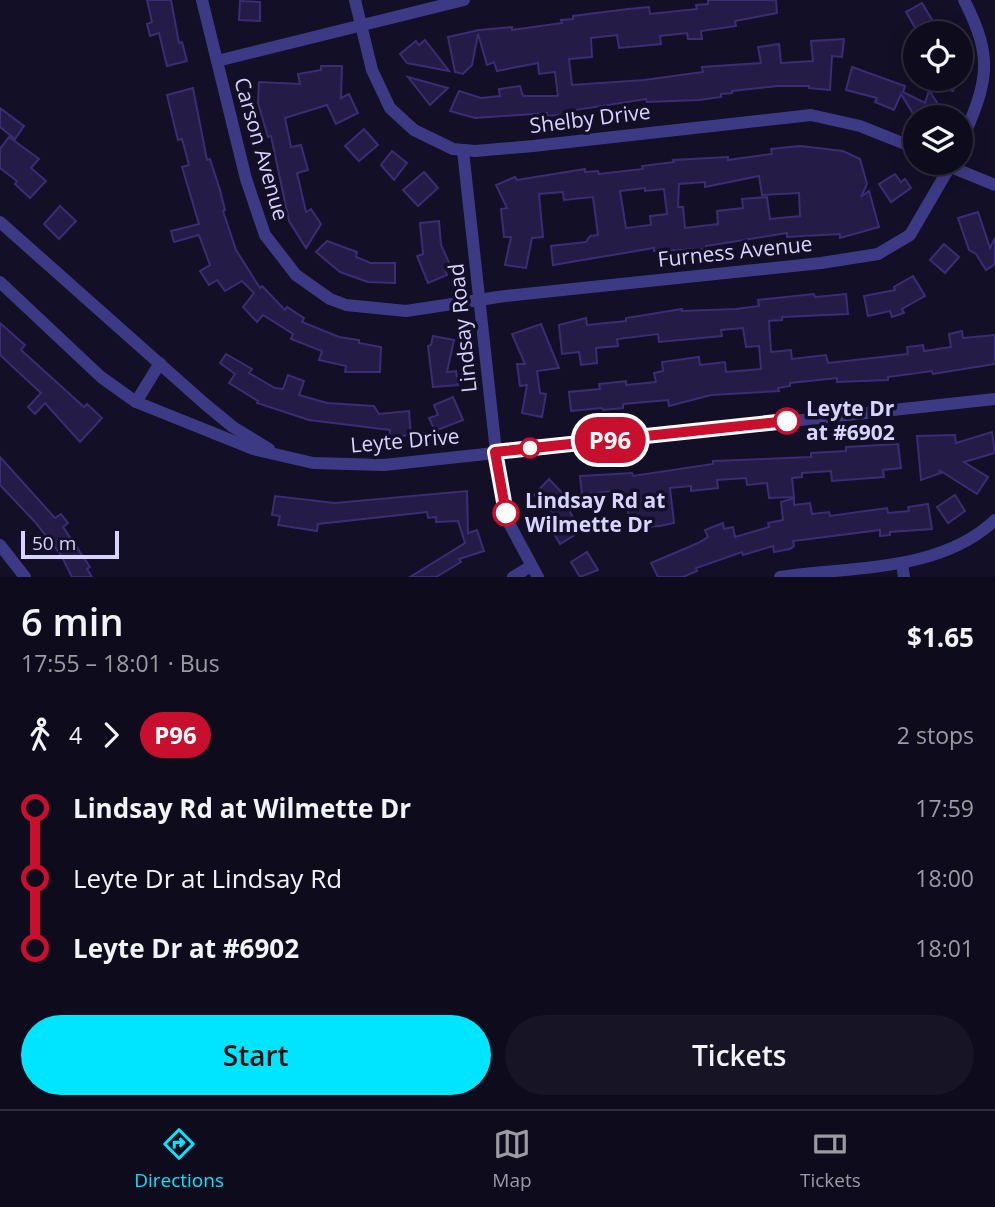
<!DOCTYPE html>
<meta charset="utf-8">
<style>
:root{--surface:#0e0b1c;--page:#171425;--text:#f1f3f6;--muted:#9b9ba3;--line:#2e2b3b;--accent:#00e5ff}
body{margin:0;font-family:"Open Sans",sans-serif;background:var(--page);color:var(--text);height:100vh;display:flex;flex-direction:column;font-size:26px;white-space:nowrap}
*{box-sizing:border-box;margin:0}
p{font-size:23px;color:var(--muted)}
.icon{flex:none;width:38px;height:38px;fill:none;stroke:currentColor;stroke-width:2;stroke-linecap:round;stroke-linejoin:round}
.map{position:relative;height:577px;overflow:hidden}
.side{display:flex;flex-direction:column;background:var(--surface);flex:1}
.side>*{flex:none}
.badge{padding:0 14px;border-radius:23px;font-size:24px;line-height:46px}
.tools{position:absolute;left:903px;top:21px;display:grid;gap:14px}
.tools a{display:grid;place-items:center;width:70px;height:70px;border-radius:50%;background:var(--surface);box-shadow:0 4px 18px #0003,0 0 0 2px var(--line);font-size:35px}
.scale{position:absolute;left:21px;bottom:18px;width:98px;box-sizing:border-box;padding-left:7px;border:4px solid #d9d4ff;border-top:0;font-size:19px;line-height:24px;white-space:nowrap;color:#d9d4ff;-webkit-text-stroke:5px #130f26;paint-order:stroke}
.map>.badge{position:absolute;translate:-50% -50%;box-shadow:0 0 0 4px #fff}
.legs{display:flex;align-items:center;gap:10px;height:77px;padding:0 21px;font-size:23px}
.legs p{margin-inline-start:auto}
.summary{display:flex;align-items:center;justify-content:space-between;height:119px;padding:0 21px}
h1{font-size:38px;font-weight:600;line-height:52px}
.primary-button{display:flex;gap:14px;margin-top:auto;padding:14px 21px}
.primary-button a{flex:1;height:80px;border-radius:42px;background:var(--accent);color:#111;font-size:28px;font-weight:600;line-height:80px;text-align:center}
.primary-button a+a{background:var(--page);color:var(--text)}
ul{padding:0 21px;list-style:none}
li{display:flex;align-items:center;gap:24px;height:70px;font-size:26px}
li i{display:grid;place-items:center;width:10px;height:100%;margin:0 9px;background:currentColor}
li i::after{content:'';width:18px;height:18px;margin:-9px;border:5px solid;border-radius:50%;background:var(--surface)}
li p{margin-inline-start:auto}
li:first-child i{background:linear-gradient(#0000 50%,currentColor 0)}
li:last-child i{background:linear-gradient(currentColor 50%,#0000 0)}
.menu{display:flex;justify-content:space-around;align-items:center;height:98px;border-top:2px solid var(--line);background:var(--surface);font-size:19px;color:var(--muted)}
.menu a{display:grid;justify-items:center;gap:4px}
.menu .current{color:var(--accent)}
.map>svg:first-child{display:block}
</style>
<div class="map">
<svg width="995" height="577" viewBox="0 0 995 577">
<rect width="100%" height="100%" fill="#130f26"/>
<!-- building -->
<g fill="#241b47" stroke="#3b2d73" stroke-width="2" fill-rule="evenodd">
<path d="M147 0H171L179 43 182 42 187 61 167 66 159 33 150 36 147 24 152 22Z"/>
<path d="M708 0H776L777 13 735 21 736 26 701 31 702 39H688L687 33 660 36 661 44 619 48 617 35 591 38 592 57 569 59 572 85 644 80 703 72 702 67 761 63 758 47 779 44 781 63 813 61 811 41 844 39 842 57 832 56 830 90 809 88V86H778L732 91V93L721 94V97L699 100 647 102 646 99 569 111 570 118 559 119 558 115 547 116V113L475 118 450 111 459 91 481 98 500 96 499 89 520 86 523 96H558L555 72 539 74 538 63 497 71 494 62 487 65 478 34 472 65 463 74 455 72 448 37 479 30 512 27V30L562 23 561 20 573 19V16L628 9 649 7 650 14 697 9 696 5 708 4Z"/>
<path d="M240 1 260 2V21L239 20Z"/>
<path d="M922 3 940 33H918L906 12Z"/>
<path d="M425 40 449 71 407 63 400 54 416 41 419 45Z"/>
<path d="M321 66H342L341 98 349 94 358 113 336 124 327 105 285 118 291 147 301 145 308 170 297 173 306 212 311 209 321 224 306 248 289 221 271 136 268 137 258 103 259 82 300 84 298 74 321 70Z"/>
<path d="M852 67 905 86 903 92 925 103 929 90 946 117H915L901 94 894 110 875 102 877 98 846 90Z"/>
<path d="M408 77 448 88 430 105Z"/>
<path d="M921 79H957L953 91 921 82Z"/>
<path d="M193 88 207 160 210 159 220 190 225 210 223 211 236 250 260 288 262 286 285 310 287 307 304 318 302 322 339 337 359 340V343L381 347 380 372H345L346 366 319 360 322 351 291 339 293 334 263 315 257 322 243 307 254 293 242 281 225 291 217 280 209 285 200 271 210 265 199 235 174 242 171 231 199 224 182 167 189 165 182 139 178 140 167 95Z"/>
<path d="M0 108 24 126 15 139 0 127Z"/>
<path d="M364 129 378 145 359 161 345 146Z"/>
<path d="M9 137 39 159 31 168 46 181 30 198 15 184 17 181 0 168V149Z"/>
<path d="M800 146 843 151 860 159 867 184 861 197 869 191 879 227 840 238V234L787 237V233L706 246V249L654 251V248L553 265 551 246 586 242 590 236 598 235 593 197 564 200 563 192 539 194 543 237 532 238 526 268 505 265 511 237H504L501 209 507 208 496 185 515 177 517 180 585 169V172L598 171 599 174 643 169 642 166 674 162 673 160 728 157V160L772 154 771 149ZM759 176 762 195 799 193 800 216 770 219 767 197 742 199 743 208 717 211 718 224 685 228 683 207H678L679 184 705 182V187ZM645 188V191L664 189 667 214 650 216 651 225 626 228 620 191Z"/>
<path d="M392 151 407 163 394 180 381 165Z"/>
<path d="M424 172 438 188 418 206 403 190Z"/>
<path d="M895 174 901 182 905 179 911 188 891 202 879 184Z"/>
<path d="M60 206 76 221 59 239 44 224Z"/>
<path d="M978 212 990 248 995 238V264L986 270 976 254 969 250 958 218Z"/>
<path d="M439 221 441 245 451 267 445 270 447 275 428 283 417 256 423 254 420 223Z"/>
<path d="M327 241 357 252 356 257 371 263H395V283L368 282 340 272 316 252Z"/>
<path d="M944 244 959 257 945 273 930 260Z"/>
<path d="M913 276 925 296 902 309 904 313 892 317 890 311 868 316 864 296 895 290 894 287Z"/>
<path d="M814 294 815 297 846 294 848 314 782 317V320L769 321 771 352 791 350 792 359 826 355 828 363 908 354 907 347 923 345 924 351 951 347 949 334 962 331 963 338 995 335V364L933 374 932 371 888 377V380L837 382V378L790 383V386L778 388 779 391 711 395 669 406 668 400 623 404V408L603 410 602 408 571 411 569 392 600 389 599 384 626 381V385L656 382 654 373 663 371 662 362 699 357 700 365 725 362 726 372 761 369 759 346 746 347 743 328 721 330 722 336 659 342 658 334 617 339 618 346 596 348 597 363 581 365 579 352 562 354 559 325 586 318 587 325 626 321V318L682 309V311L736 309 759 306 758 300Z"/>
<path d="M0 323 25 345 21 350 84 407 87 404 102 418 80 442 45 403 35 414 28 407 41 393 0 355Z"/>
<path d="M541 324 559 368 537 371 540 393 546 394 542 417 522 413 527 385 520 386 517 364H525L512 334Z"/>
<path d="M433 336 454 340 447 372 456 371 458 385 433 387 428 346 431 345Z"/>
<path d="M226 354 252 369 249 373 275 388 283 389 288 375 304 381 299 395 327 403 374 406 379 414 409 411 411 435 390 437V430L309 420 257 403 258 401 229 383 235 374 220 363Z"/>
<path d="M453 397 463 420 435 431 429 418 438 415 434 405Z"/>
<path d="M992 432 995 453 964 462 988 477 977 494 939 470 941 473 921 480 917 436 955 435 956 443Z"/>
<path d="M898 444 901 468 883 470 884 477 832 481 831 471 802 473V477L792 478 794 497 769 498 767 483 747 485 746 478 717 480 718 488 691 491V486L670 488 674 523 660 526 630 528 627 501 615 503 613 491 585 494 586 505 567 507 581 531 560 544 549 525 560 519 534 495 549 479 565 496 582 494 580 476 632 473 633 476 713 464V461L811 457V453L846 451V447Z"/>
<path d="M0 457 55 518 61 514 68 523 63 527 90 567 87 569 92 577H72L61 555 35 522 0 485Z"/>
<path d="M467 491 468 533 477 530 484 551 459 559 461 562 436 577H410L465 543 458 521 436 522V517L428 518 427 512 318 524 317 531 278 525 280 516 272 515 275 496 335 503Z"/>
<path d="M955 495 965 511 948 523 937 507Z"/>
<path d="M794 498V505L810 503 812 514 829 512 830 516 887 508 888 513 909 511 908 507 928 504 932 529 890 532V535L880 536V530L793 541 794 546 790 549 774 552 773 546 743 555 742 552 696 568 697 571 683 577H658L651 563 698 543 708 537 705 530 723 523 724 529 733 527 735 537 769 527 768 523 783 520 781 502Z"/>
<path d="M587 552 598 570 580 577 571 562Z"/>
</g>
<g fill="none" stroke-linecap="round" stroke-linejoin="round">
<!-- street -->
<g stroke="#3d3a85" stroke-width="12">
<path d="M202 0 246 179 265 235 296 275 330 299 346 305 406 311 505 296 821 263 878 254 910 235 952 163"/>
<path d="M355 0 372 70 390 108 414 130 453 149 475 151 533 146 811 115 860 126 915 148"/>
<path d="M217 61 464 0"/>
<path d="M961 143C987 83 995 60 964 0"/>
<path d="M463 151 499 479 510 525 538 577"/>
<path d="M941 163 995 185"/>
<path d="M0 222 205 404 233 427 269 449"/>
<path d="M0 282 101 377 136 402 253 449 313 463 384 465 995 399"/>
<path d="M136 402 160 363"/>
<path d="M0 545 25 577"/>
<path d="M902 563 904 577"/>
<path d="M513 577 531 566"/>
<path d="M780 577C851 566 939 573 995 520"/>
</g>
</g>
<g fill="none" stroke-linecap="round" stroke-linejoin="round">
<!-- line-1 casing -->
<g stroke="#fff" stroke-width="16">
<path id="line-1" d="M506 513 495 452 787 421"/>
</g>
<!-- line-1 -->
<use href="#line-1" stroke="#c8102e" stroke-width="10"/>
</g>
<!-- markers -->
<g fill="#fff" stroke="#c8102e" stroke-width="3.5">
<circle cx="787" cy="421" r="12"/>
<circle cx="530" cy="448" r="9"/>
<circle cx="506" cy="513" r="12"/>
</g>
<g text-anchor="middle" stroke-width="7" stroke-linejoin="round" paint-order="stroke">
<!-- street labels -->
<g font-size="21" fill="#d9d4ff" stroke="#130f26">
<text transform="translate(590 119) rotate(-7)" y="7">Shelby Drive</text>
<text transform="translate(261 149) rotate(74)" y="7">Carson Avenue</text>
<text transform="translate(735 252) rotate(-6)" y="7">Furness Avenue</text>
<text transform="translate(463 328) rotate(-96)" y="7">Lindsay Road</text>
<text transform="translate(405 441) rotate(-5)" y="7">Leyte Drive</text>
</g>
<!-- stop labels -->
<g font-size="21" font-weight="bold" fill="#d9d4ff" stroke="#130f26" text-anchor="start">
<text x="806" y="416">Leyte Dr<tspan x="806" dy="24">at #6902</tspan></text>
<text x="525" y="508">Lindsay Rd at<tspan x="525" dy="24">Wilmette Dr</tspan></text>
</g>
</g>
</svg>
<div class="tools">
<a><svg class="icon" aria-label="locate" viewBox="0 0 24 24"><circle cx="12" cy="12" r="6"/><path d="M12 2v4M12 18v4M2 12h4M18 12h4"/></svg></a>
<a><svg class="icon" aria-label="layers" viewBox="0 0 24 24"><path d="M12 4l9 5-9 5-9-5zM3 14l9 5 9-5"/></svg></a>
</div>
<div class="scale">50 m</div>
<b class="badge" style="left:610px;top:440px;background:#c8102e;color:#fff">P96</b>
</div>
<section class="side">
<div class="summary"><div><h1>6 min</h1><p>17:55 – 18:01 · Bus</p></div><b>$1.65</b></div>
<div class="legs"><svg class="icon" aria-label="walk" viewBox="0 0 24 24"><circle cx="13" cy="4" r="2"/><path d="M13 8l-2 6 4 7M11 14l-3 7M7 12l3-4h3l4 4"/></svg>4<svg class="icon" aria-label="forward" viewBox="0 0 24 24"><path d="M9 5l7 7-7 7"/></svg><b class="badge" style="background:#c8102e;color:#fff">P96</b><p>2 stops</p></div>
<ul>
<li><i style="color:#c8102e"></i><b>Lindsay Rd at Wilmette Dr</b><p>17:59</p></li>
<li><i style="color:#c8102e"></i><span>Leyte Dr at Lindsay Rd</span><p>18:00</p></li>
<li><i style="color:#c8102e"></i><b>Leyte Dr at #6902</b><p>18:01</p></li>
</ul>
<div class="primary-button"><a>Start</a><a>Tickets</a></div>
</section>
<nav class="menu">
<a class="current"><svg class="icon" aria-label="directions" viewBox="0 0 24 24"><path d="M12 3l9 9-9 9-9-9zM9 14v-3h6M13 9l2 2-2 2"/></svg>Directions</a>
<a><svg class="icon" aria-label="map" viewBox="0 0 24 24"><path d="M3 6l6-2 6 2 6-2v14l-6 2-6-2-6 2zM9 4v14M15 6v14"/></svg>Map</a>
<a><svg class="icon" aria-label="tickets" viewBox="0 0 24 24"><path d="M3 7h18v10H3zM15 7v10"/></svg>Tickets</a>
</nav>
